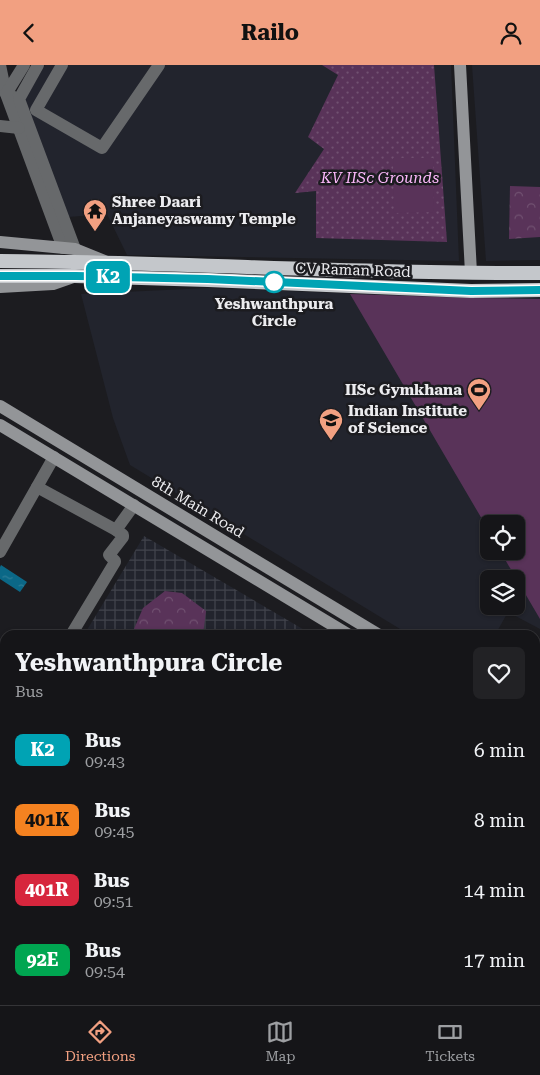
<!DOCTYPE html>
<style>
:root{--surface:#151518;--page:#222225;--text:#f1f3f6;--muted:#9d9fa2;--line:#343437;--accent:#f2a081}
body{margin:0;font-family:"Roboto Serif",serif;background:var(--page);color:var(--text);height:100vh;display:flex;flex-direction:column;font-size:19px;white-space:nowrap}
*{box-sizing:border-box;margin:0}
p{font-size:16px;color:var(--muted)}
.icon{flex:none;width:28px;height:28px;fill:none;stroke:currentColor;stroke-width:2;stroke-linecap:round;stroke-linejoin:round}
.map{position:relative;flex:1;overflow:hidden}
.sheet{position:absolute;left:0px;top:565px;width:540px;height:375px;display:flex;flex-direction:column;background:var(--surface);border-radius:15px 15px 0 0;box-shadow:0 1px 4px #0004,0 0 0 1px var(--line)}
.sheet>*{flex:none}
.badge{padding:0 10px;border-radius:8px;font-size:18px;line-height:32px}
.buttons{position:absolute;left:480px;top:450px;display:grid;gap:10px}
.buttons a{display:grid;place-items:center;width:45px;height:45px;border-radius:8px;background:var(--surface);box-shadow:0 1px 4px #0004,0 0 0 1px var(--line);font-size:25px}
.map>.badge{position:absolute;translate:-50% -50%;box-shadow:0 0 0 2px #fff}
.round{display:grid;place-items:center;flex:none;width:52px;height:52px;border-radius:8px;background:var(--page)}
.overview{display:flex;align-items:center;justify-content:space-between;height:85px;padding:0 15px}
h1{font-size:24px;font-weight:700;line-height:38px}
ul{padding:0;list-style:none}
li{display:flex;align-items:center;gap:15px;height:70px;padding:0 15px}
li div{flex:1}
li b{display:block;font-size:19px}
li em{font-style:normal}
li .badge{min-width:55px;font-weight:700;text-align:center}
header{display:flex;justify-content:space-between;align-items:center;height:65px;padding:0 15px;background:var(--accent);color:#111;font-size:22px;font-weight:700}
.dock{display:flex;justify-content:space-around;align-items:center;height:70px;border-top:1px solid var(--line);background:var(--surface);font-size:14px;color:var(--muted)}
.dock a{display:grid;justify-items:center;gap:2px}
.dock .selected{color:var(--accent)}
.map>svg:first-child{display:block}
</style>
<header><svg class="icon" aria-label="back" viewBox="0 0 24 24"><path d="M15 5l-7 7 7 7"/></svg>Railo<svg class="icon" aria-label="person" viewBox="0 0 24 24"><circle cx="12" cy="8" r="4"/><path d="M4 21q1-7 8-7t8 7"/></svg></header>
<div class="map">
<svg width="540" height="940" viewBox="0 0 540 940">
<defs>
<pattern id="industrial-grid" width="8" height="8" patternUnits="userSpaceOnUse" patternTransform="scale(1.25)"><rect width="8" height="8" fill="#22242d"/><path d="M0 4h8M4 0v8" fill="none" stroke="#42444c"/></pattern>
<pattern id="grass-dots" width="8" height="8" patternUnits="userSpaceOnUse" patternTransform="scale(1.25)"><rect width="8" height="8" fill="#593359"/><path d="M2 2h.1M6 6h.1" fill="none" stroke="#715171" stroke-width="1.8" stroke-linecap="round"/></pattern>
<pattern id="forest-crowns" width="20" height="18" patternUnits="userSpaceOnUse" patternTransform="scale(1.25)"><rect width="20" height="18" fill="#593359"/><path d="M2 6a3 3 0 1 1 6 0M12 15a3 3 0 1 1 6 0" fill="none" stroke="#715171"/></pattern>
<pattern id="water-ripples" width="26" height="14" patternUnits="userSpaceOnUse" patternTransform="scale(1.25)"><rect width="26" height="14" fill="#0b6887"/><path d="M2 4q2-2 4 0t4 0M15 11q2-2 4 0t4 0" fill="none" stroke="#2f7e98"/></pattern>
</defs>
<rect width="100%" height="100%" fill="#1c1c20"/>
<!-- built -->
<g fill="#22242d" fill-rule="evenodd">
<path d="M45 0H451L459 196 127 190 107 149 68 152 24 36Z"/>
<path d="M472 0H540V195L486 196Z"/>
<path d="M208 223 471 233 540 232V564L508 547 495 570H410L130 400 113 353 81 229ZM489 459H516V486H489ZM489 514H516V541H489Z"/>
</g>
<!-- industrial -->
<g fill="url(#industrial-grid)">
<path d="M144 471 313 570H84Z"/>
<path d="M0 642 5 644V935H535V700L540 703V940H0Z"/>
</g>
<!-- grass -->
<path fill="url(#grass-dots)" d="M322 0H434L447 177 316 173V126L295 128 324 84 308 72 338 10Z"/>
<!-- forest -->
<g fill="url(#forest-crowns)">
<path d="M510 121 540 122V172L509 174Z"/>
<path d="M165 526 182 528 206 546 203 570H134V564L143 543Z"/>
<path d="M5 687V935H108L115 940H0V689Z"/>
</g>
<!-- pitch -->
<g fill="#593359">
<path d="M393 93H433L434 147 394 148Z"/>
<path d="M350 229 471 233 540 234V554L500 486H516V459H489V466Z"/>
</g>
<!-- water -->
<path fill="url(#water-ripples)" d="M1 500 27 517 20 527 0 514V502Z"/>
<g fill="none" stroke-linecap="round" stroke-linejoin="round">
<!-- minor -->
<g stroke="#67696b" stroke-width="12">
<path d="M0 0 6 29 12 31"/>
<path d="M62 0 36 45 102 83 159 0"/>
<path d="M37 422 116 465"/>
<path d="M0 487 54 392"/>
<path d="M71 570 115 497V496L109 490 123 472V470L116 465 134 440"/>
<path d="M0 621 5 623"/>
</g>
<!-- tertiary -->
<g stroke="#67696b" stroke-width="12">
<path d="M24 0 6 29 63 183"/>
<path d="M38 0 19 34 75 184"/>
<path d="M0 61 19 63"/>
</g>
<!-- secondary -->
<g stroke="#939598" stroke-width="12">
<path d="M460 0 471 208"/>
<path d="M0 177 75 184 107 197"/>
<path d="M0 222 53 219 73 212"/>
<path d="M0 341 379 570"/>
<path d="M0 360 349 570"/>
<path d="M535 664 540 667"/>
<path d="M535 682 540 685"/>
</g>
<!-- trunk -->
<g stroke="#c4c7cb" stroke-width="14">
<path d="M0 196C180 197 360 209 540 208"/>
<path d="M0 211H75L208 215 471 226 540 225"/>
</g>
</g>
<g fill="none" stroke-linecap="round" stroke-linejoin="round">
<!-- line casing -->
<g stroke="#fff" stroke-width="11">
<path id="line" d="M0 211H76L208 214 471 226 540 225"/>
</g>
<!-- line -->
<use href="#line" stroke="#00a3b4" stroke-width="8"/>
</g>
<!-- icons -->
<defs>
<g id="temple-pin" transform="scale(1.25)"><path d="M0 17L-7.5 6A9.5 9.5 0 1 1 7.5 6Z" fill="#f2a081" stroke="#1c1c20"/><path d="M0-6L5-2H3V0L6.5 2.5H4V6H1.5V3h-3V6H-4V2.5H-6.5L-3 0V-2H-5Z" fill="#111"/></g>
<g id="stadium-pin" transform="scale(1.25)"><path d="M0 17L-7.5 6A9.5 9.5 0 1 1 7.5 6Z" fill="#f2a081" stroke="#1c1c20"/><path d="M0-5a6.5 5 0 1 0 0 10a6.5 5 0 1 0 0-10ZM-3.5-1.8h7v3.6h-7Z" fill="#111"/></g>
<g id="university-pin" transform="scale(1.25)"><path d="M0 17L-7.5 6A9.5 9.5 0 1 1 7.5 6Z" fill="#f2a081" stroke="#1c1c20"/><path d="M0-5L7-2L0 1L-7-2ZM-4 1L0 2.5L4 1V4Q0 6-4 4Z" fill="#111"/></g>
</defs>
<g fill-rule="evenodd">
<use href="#temple-pin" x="95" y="146"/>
<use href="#stadium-pin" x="479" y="325"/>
<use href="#university-pin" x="331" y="355"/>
</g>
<!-- markers -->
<circle fill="#fff" stroke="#00a3b4" stroke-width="2.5" cx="274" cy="217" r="10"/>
<g text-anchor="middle" stroke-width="5" stroke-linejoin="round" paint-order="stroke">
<!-- park labels -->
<g font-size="15" font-style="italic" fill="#fdb9fc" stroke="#1c1c20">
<text x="380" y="118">KV IISc Grounds</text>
</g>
<!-- poi labels -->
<g font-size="15" font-weight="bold" fill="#ececef" stroke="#1c1c20" text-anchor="start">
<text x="112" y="142">Shree Daari<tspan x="112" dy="17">Anjaneyaswamy Temple</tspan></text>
<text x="462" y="330" text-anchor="end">IISc Gymkhana</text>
<text x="348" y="351">Indian Institute<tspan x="348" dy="17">of Science</tspan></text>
</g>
<!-- street labels -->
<g font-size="15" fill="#ececef" stroke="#1c1c20">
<text transform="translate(353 205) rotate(2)" y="5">CV Raman Road</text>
<text transform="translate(198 442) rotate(31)" y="5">8th Main Road</text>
</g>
<!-- stop labels -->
<g font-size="15" font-weight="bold" fill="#ececef" stroke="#1c1c20">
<text x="274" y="244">Yeshwanthpura<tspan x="274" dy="17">Circle</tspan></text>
</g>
</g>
</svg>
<div class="buttons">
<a><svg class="icon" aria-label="locate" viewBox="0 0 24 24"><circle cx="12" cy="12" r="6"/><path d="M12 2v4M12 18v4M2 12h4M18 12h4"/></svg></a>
<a><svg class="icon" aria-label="layers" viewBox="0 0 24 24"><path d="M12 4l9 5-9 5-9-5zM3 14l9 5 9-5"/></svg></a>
</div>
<b class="badge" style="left:108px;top:212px;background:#00a3b4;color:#fff">K2</b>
<section class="sheet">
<div class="overview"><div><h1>Yeshwanthpura Circle</h1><p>Bus</p></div><a class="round"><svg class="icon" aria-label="heart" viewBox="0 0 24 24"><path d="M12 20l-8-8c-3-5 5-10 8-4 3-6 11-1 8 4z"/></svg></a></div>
<ul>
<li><span class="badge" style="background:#00a3b4;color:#fff">K2</span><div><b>Bus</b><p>09:43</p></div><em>6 min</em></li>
<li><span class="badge" style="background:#f58220;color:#111">401K</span><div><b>Bus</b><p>09:45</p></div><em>8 min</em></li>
<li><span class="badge" style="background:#d7263d;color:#fff">401R</span><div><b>Bus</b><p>09:51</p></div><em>14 min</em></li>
<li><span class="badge" style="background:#00a651;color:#fff">92E</span><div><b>Bus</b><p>09:54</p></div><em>17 min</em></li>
</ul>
</section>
</div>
<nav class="dock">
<a class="selected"><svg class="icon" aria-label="directions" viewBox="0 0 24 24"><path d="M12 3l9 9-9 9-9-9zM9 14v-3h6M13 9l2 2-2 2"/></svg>Directions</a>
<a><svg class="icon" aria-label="map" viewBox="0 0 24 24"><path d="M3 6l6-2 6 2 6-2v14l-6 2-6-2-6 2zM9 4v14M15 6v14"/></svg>Map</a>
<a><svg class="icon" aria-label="tickets" viewBox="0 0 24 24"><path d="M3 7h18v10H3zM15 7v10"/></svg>Tickets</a>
</nav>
